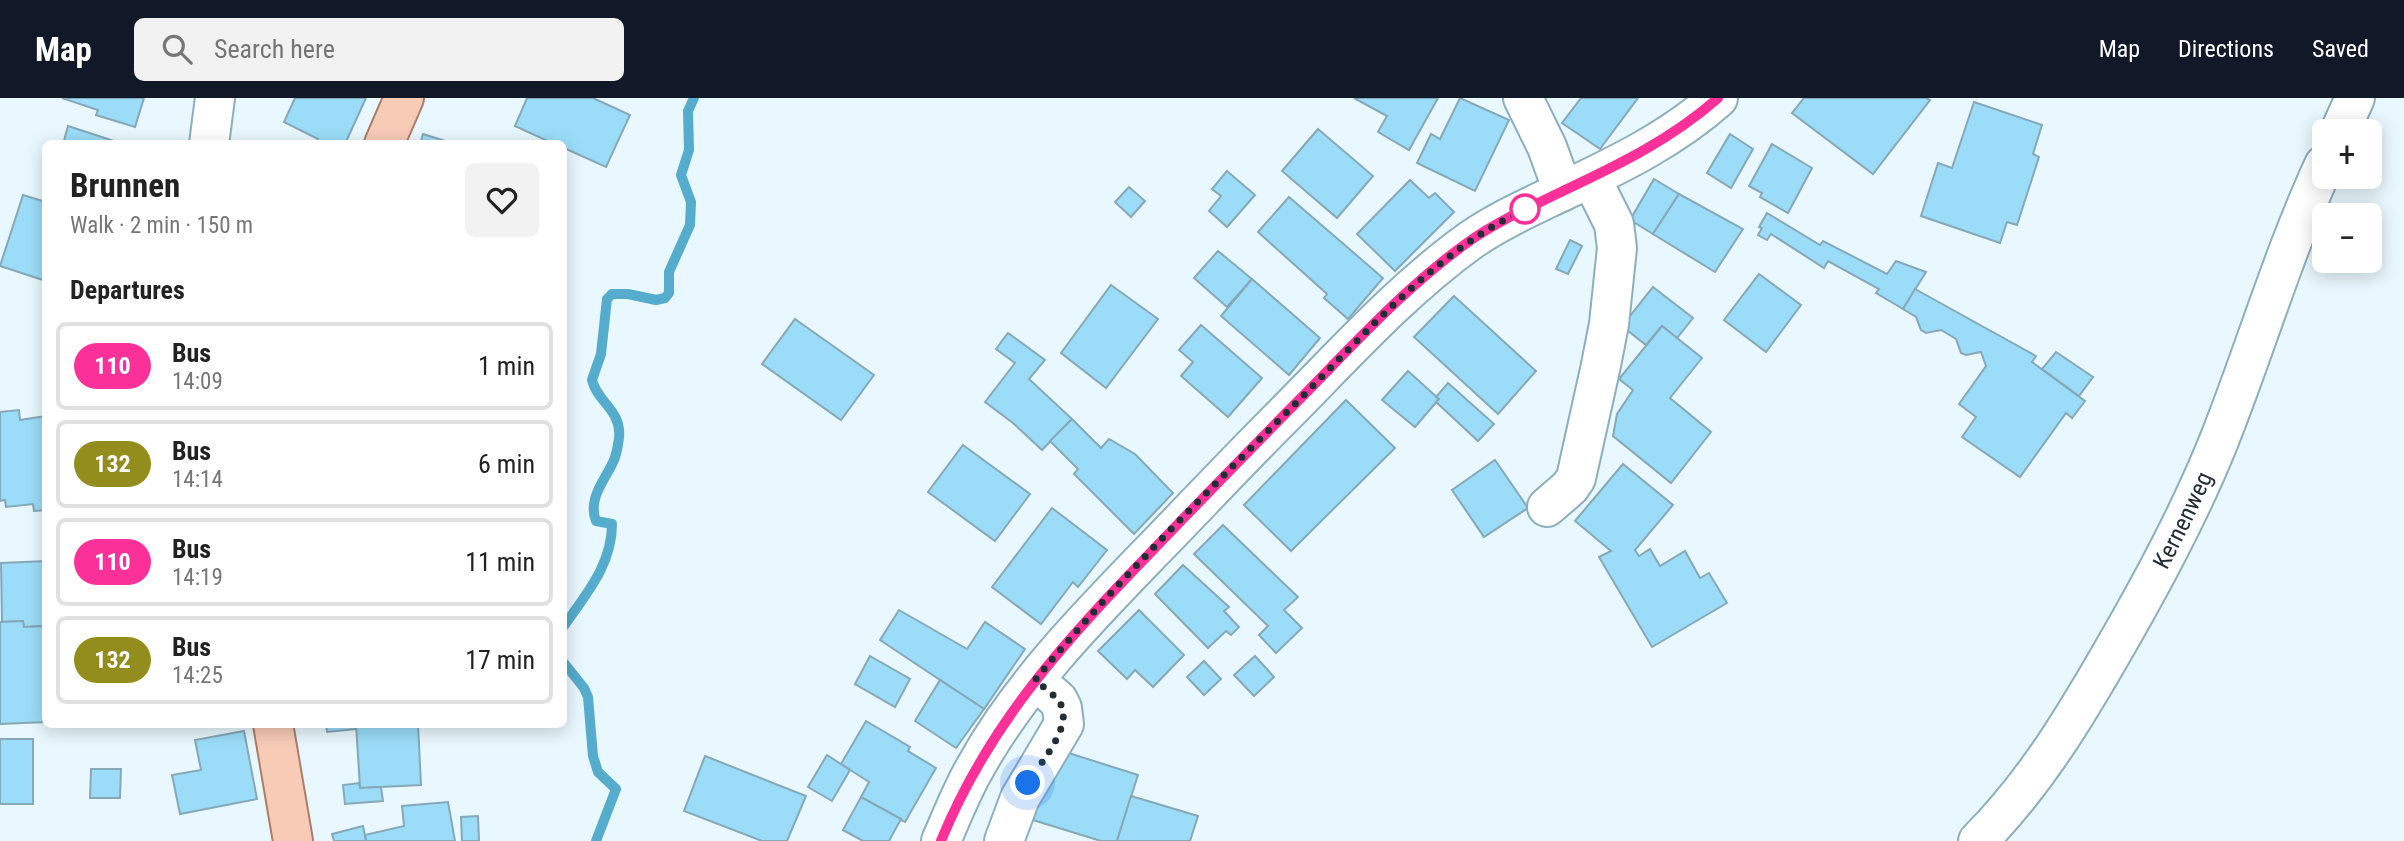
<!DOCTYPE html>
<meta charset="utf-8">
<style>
:root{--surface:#fff;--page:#f2f2f2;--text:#222;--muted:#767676;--line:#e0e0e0;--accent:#111827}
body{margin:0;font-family:"Roboto Condensed",sans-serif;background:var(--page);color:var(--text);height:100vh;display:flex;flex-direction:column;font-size:26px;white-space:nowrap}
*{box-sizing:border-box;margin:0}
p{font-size:23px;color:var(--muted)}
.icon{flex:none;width:38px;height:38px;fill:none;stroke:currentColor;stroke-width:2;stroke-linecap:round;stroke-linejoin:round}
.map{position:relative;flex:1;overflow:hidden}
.sheet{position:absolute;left:42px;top:42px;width:525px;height:588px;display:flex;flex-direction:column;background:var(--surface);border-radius:10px;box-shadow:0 4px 18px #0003}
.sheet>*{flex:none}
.badge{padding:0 14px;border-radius:23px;font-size:24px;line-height:46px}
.fabs{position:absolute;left:2312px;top:21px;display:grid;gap:14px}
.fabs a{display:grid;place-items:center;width:70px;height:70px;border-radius:10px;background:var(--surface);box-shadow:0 4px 18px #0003;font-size:35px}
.you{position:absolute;width:35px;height:35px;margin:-18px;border:5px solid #fff;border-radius:50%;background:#1a73e8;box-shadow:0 0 0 10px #1a73e833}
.map>.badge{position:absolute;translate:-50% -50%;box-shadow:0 0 0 4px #fff}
h2{padding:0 28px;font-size:26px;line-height:63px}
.round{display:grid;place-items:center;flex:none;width:74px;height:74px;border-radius:10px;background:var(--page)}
.summary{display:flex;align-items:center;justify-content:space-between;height:119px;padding:0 28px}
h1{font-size:33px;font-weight:700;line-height:52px}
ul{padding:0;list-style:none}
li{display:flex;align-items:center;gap:21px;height:88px;margin:0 14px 10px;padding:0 14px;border:4px solid var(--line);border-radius:10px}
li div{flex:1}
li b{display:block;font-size:26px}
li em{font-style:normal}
li .badge{min-width:77px;font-weight:700;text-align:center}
header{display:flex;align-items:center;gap:42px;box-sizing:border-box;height:98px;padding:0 35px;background:var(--accent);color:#fff}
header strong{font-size:33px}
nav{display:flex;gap:38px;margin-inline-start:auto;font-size:24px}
.search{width:490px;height:63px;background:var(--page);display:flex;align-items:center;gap:18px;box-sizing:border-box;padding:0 24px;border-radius:10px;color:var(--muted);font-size:26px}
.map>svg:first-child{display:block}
</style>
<header>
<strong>Map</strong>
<div class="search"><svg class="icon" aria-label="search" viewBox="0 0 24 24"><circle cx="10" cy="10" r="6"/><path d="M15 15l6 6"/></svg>Search here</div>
<nav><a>Map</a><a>Directions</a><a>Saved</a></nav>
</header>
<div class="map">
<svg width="2404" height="743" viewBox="0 0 2404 743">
<rect width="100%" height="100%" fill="#e9f8fe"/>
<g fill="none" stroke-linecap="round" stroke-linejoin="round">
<!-- stream -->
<g stroke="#56accd" stroke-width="10">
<path d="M564 528C586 496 612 467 612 426L596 423C587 400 606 381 614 362 617 355 618 347 619 340 622 312 597 304 592 282L601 256 607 201 612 196H628L656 202 665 200 669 195V174L690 127 691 104 681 77 689 52 688 13 694 0"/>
<path d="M564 565 584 590 588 599 593 658 598 674 616 691 596 743"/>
</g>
</g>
<!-- building -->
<g fill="#9bddf8" stroke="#86a8b7" stroke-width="2">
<path d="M62 0H144L135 29 96 17 98 12Z"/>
<path d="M295 0H366L345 46H316L318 41 284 24Z"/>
<path d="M527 0H593L630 17 606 69 564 50V46H554L515 28Z"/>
<path d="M1354 0H1438L1409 52 1378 34 1387 18Z"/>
<path d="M1460 0 1509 22 1475 93 1417 65 1431 36 1440 41Z"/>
<path d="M1581 0H1638L1600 51 1562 25Z"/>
<path d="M1804 0H1926L1930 2 1873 76 1792 15Z"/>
<path d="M1974 4 2042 27 2033 56 2039 59 2017 127 2007 124 2000 145 1921 118 1938 65 1952 70Z"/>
<path d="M68 28 120 45 63 46Z"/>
<path d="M1318 31 1373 78 1337 120 1282 73Z"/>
<path d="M423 36 455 46H420Z"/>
<path d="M1730 36 1753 51 1731 90 1707 75Z"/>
<path d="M1772 46 1812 70 1788 115 1760 99 1762 95 1749 88Z"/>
<path d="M1227 73 1255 97 1227 129 1209 113 1221 98 1212 91Z"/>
<path d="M1654 81 1679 96 1653 136 1630 122Z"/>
<path d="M1410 82 1429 100 1435 95 1454 114 1395 173 1357 136Z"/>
<path d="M1129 89 1145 103 1131 119 1115 104Z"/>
<path d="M1679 96 1743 131 1715 174 1653 136Z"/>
<path d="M23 97 46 104V183L0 168Z"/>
<path d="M1289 99 1383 180 1348 221 1324 200 1327 196 1258 134Z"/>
<path d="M1767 115 1820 147 1823 143 1887 176 1896 163 1926 174 1903 211 1876 195 1879 191 1828 163 1824 170 1771 136 1767 142 1758 137 1762 130 1759 129Z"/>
<path d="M1570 142 1582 148 1568 176 1556 171Z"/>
<path d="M1218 153 1252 181 1227 209 1194 180Z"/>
<path d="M1759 176 1801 207 1766 254 1724 222Z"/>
<path d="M1252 181 1320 240 1289 277 1221 218Z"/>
<path d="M1111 187 1158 221 1106 290 1061 255Z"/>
<path d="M1653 189 1693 220 1677 240 1662 228 1646 247 1622 228Z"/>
<path d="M1915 191 2036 258 2032 264 2085 303 2072 320 2066 315 2020 379 1962 339 1976 319 1959 306 1986 268 1981 254 1966 257 1961 255 1956 241 1941 232 1926 235 1921 232 1916 219 1903 211Z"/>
<path d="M1454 198 1536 273 1498 316 1414 239Z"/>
<path d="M795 221 874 277 841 322 762 266Z"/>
<path d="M1201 227 1262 280 1228 319 1181 278 1193 264 1179 252Z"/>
<path d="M1662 228 1702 260 1670 300 1711 334 1671 385 1613 338 1617 316 1633 292 1619 281Z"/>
<path d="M1008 235 1045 262 1029 281 1072 321 1042 352 1013 325 985 304 1015 265 996 251Z"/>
<path d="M2056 254 2093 279 2079 298 2042 271Z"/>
<path d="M1408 273 1439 301 1415 329 1382 302Z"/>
<path d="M1448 285 1494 326 1478 343 1436 304 1439 301 1436 299Z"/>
<path d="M1346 302 1395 350 1291 453 1244 407Z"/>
<path d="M19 312 20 322 46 318V412L34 413 33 406 6 409 5 402 0 403V314Z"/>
<path d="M1072 321 1101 350 1109 341 1135 356 1173 395 1134 436 1074 376 1078 371 1050 343Z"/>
<path d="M963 347 1030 396 995 443 928 394Z"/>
<path d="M1495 362 1528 410 1484 439 1452 392Z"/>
<path d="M1623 366 1673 407 1635 452 1639 458 1650 451 1660 468 1685 453 1700 480 1709 475 1727 505 1652 549 1599 459 1611 453 1575 423Z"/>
<path d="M1052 410 1107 452 1078 489 1073 484 1041 526 992 489Z"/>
<path d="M1223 427 1298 499 1284 512 1302 530 1276 555 1259 537 1268 528 1194 456Z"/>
<path d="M46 463V528L24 529 23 523 2 524 1 465Z"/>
<path d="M1183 467 1229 509 1224 513 1239 529 1231 537 1226 533 1208 550 1155 496Z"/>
<path d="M899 512 967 551 985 524 1025 551 984 611 880 542Z"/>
<path d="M1139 512 1184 557 1153 589 1135 572 1127 581 1098 553Z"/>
<path d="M23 523 24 529 45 528 46 624 0 626V524Z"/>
<path d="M870 558 910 581 895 609 855 586Z"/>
<path d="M1255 558 1274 579 1254 598 1234 577Z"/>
<path d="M1204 563 1221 581 1204 597 1187 579Z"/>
<path d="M940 582 984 611 956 650 915 623Z"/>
<path d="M866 623 910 649 908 653 936 670 905 724 861 699 869 684 841 666Z"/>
<path d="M326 626H356V631L327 634Z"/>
<path d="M356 626H418L421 687 360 690Z"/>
<path d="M244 633 257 701 180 716 172 677 201 672 195 642Z"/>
<rect x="0" y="641" width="33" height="65"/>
<path d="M1056 651 1138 677 1117 743H1101L1033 722Z"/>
<path d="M827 657 850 672 832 703 808 689Z"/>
<path d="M705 658 806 698 787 743H762L684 713Z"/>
<path d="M91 671H121L120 700H90Z"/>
<path d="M359 685 360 690 381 689 383 703 345 706 343 687Z"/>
<path d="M1131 698 1198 718 1190 743H1117Z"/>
<path d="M861 699 901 721 889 743H863L843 732Z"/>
<path d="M448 704 455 743H366L365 737 404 728 402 708Z"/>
<path d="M478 718 479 743H462L461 719Z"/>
<path d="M363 728 366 743H334L332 736Z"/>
</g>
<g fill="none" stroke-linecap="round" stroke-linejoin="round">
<!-- minor casing -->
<g stroke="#8caebe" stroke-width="42">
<g id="minor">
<path d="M1523 0 1547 49 1563 93"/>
<path d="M2340 33 2355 0"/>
<path d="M209 46 215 0"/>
<path d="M1547 409 1570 389 1576 380 1601 267 1609 226 1617 150 1614 126 1591 80"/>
<path d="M941 743C952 718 962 692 976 668 1021 587 1089 518 1153 452 1195 409 1236 365 1279 322 1341 260 1400 193 1471 142 1500 122 1532 108 1563 93 1618 67 1672 41 1718 0"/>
<path d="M1004 743 1020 700 1064 626 1062 610 1058 602 1035 582"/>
<path id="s1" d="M1978 743C2036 685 2078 614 2118 544 2156 478 2192 411 2220 340 2256 249 2283 156 2324 67"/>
</g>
</g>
<!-- major casing -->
<g stroke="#aa7e69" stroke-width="42">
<g id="major">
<path d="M384 46 404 0"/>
<path d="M273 626 293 743"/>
</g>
</g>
<!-- minor -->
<use href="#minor" stroke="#fff" stroke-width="38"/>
<!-- major -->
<use href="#major" stroke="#f8cbb6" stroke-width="38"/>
</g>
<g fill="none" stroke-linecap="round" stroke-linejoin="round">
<!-- line casing -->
<g stroke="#fff" stroke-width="16">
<path id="line" d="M941 743C989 625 1066 542 1153 452 1197 406 1242 360 1287 314 1346 255 1403 190 1471 142 1500 122 1532 108 1563 93 1618 67 1672 41 1718 0"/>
</g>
<!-- line -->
<use href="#line" stroke="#fb3199" stroke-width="10"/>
<!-- walk -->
<path stroke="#212f35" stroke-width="7" stroke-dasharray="0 12.6" d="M1028 685C1040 665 1074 628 1060 605 1054 596 1043 589 1035 582 1116 484 1207 394 1296 305 1367 234 1434 155 1525 111"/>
</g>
<!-- markers -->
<circle fill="#fff" stroke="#fb3199" stroke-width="3.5" cx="1525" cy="111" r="14"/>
<g text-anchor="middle" stroke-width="5" stroke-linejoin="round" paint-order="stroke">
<!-- street labels -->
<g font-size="24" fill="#212f35" stroke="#e9f8fe">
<text dy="8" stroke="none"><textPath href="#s1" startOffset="382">Kernenweg</textPath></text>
</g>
</g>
</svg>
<div class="fabs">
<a>+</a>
<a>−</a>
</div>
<div class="you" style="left:1028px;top:685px"></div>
<section class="sheet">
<div class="summary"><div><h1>Brunnen</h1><p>Walk · 2 min · 150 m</p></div><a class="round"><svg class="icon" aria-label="heart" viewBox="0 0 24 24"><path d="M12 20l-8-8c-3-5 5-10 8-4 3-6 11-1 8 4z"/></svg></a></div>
<h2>Departures</h2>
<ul>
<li><span class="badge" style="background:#fb3199;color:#fff">110</span><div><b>Bus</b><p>14:09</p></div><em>1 min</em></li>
<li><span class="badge" style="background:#928d1d;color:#fff">132</span><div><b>Bus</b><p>14:14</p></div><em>6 min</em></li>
<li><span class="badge" style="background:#fb3199;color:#fff">110</span><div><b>Bus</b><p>14:19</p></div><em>11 min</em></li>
<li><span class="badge" style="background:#928d1d;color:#fff">132</span><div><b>Bus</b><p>14:25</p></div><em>17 min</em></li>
</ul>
</section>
</div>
